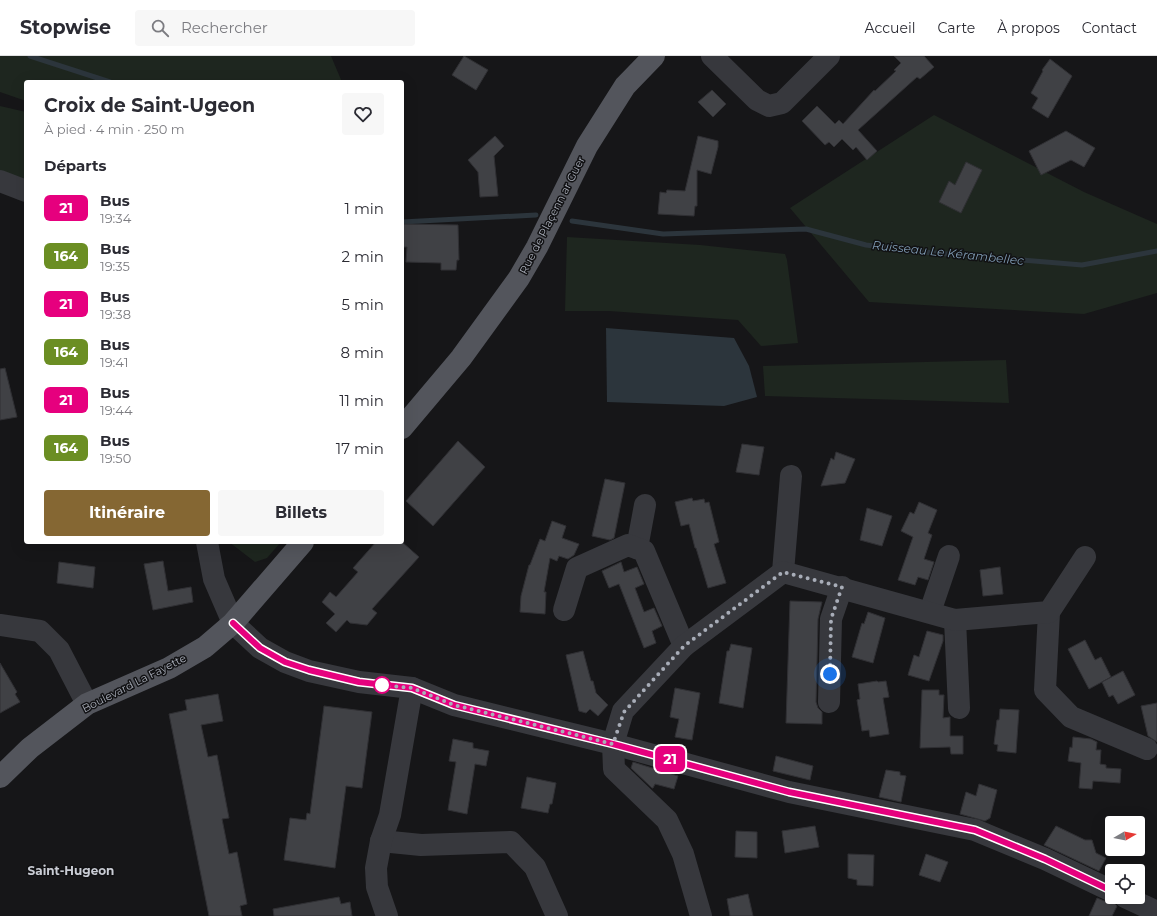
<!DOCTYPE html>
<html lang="fr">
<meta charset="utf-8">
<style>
:root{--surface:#fff;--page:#f7f7f7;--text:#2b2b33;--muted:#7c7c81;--line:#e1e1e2;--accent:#856733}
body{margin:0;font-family:Montserrat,sans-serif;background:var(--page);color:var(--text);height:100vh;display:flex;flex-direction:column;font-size:15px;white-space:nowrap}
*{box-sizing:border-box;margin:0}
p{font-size:13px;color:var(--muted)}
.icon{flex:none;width:22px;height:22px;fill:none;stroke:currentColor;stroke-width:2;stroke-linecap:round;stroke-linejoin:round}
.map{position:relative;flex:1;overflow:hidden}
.details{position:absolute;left:24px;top:24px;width:380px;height:464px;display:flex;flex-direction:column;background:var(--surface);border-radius:4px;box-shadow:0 4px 16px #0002}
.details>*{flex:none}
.badge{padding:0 8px;border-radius:6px;font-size:14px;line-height:26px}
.needle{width:26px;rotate:80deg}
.controls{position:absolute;left:1105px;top:760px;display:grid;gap:8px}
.controls a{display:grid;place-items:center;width:40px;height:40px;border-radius:4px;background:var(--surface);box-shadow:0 4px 16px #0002;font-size:20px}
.you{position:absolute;width:20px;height:20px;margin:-10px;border:3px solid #fff;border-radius:50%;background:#1a73e8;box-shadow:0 0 0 6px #1a73e833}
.map>.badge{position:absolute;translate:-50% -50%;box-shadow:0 0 0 2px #fff}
h2{padding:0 20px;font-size:15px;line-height:36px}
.round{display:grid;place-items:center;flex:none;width:42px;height:42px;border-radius:4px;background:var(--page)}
.headline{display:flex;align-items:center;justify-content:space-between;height:68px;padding:0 20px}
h1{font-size:19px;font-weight:700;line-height:30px}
.action{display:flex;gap:8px;margin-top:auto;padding:8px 20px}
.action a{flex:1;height:46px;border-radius:4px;background:var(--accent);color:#fff;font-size:16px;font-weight:700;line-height:46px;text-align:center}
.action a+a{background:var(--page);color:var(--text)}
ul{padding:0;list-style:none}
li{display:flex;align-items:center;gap:12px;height:48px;padding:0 20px}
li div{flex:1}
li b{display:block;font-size:15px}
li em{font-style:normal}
li .badge{min-width:44px;font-weight:700;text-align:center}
header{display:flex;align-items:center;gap:24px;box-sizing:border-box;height:56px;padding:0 20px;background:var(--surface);border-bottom:1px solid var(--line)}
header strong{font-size:19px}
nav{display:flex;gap:22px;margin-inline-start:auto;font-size:14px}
.search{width:280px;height:36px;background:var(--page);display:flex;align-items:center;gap:10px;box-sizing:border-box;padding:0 14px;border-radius:4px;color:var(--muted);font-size:15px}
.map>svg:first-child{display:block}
</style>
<header>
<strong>Stopwise</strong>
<div class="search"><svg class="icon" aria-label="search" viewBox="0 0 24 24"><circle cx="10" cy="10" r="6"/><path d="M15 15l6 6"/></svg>Rechercher</div>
<nav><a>Accueil</a><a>Carte</a><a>À propos</a><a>Contact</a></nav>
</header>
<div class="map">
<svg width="1157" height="860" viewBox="0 0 1157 860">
<rect width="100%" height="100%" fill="#161618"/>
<!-- green -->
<g fill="#1e261f">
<path d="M0 0H331L342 26H26V45L0 36Z"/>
<path d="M0 50 26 56V125L0 116Z"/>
<path d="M934 59 1084 136 1157 168V237L1084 258 869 246 790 152Z"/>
<path d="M567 181 700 189 785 198 787 204 798 287 761 290 738 264 609 255H565Z"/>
<path d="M1006 304 1009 347 765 340 763 310Z"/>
<path d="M229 486H281L267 502 255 506Z"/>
</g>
<!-- water -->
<path fill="#2c353c" d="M606 272 734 282 749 310 757 341 724 350 607 346Z"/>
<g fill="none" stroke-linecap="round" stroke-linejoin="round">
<!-- stream -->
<g stroke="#2c353c" stroke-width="5">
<path d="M30 0 110 26"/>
<path d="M572 165 663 178 806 173 866 189 923 196 1082 209 1157 195"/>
<path d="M402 166 536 159"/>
</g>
</g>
<!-- building -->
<g fill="#404145" stroke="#303034">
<path d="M464 0 488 14 476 34 452 19Z"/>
<path d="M894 0H924L934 11 920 23 917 21 858 74 877 95 867 104 856 91 853 94 842 83 834 91 829 86 825 89 802 65 817 50 835 68 839 64 843 68 874 34 875 35 896 15 894 14 901 7Z"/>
<path d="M1050 3 1072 20 1048 62 1032 52 1038 42 1031 37 1043 15 1042 14Z"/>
<path d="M712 34 726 48 713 61 698 46Z"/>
<path d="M1066 75 1095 92 1084 111 1071 104 1041 119 1029 95Z"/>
<path d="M495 80 504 90 494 100 498 140 480 141 478 116 468 104Z"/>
<path d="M698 80 718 85V91L711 118 697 114V150H695L694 160 658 158 660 136 666 137 667 134 685 135Z"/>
<path d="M966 106 982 114 961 157 939 146 949 125 955 129Z"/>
<path d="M402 168 458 169 459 204H457L456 214H441V207L406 206 407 191H402Z"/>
<path d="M5 312 17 361 0 364V313Z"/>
<path d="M458 385 485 411 433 470 406 445Z"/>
<path d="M742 388 764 391 759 419 736 416Z"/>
<path d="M836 396 855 403 845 427 821 430 831 402 834 404Z"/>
<path d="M605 423 625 427 614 482 610 484 592 480Z"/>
<path d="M692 442 693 445 704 443 705 447 709 446 719 486 714 488 726 527 708 532 696 492H695L689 468 681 470 675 446Z"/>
<path d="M919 446 937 454 928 477 932 479 924 503 934 506 928 524 918 521 915 529 898 524 913 481 901 475 910 456 914 458Z"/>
<path d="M867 452 892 460 882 490 860 484Z"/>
<path d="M552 465 566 470 562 482 579 488 574 499 568 503 559 500 557 505 550 502 544 536H546L545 558 520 556 521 540 529 509H530L540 483 545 485Z"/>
<path d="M376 486H402L419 501 372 553 377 557 367 569 350 567 347 564 336 576 326 567 335 558 322 546 330 536 336 541 358 516 353 512Z"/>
<path d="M163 505 168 535 191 531 193 546 153 554 144 508Z"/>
<path d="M59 506 95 511 93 532 57 527Z"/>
<path d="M621 506 624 516 637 511 644 528 635 532 644 556 654 552 662 570 652 575 656 587 644 592 619 528 609 532 602 515Z"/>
<path d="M1000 511 1003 538 983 540 980 514Z"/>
<path d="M790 545 822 546 818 563 816 646 818 652 822 656V668L786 667Z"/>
<path d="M868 556 885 562 873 607 852 601 862 567 864 568Z"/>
<path d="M927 575 943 579V585L929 625 908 619 914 599 919 601Z"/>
<path d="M1085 584 1095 604 1101 601 1111 621 1089 633 1068 593Z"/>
<path d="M731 588 752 592 743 652 719 647 727 595H729Z"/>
<path d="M583 595 591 625H593L596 637 608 649 598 660 590 653 586 657 579 655 566 599Z"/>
<path d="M0 607 17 636 15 638 20 646 0 657Z"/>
<path d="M1123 615 1135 639 1118 648 1113 639 1109 641 1102 626Z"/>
<path d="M877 625 878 626 886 625 889 641 883 642 889 678 870 681 869 674 862 675 857 644 860 643 858 628Z"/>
<path d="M675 632 700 637 692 684 675 681 679 663 670 661Z"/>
<path d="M922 634H939V639H944L943 662 950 661V680H963V698H951L950 691 920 692Z"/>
<path d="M218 638 223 665 201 669 208 701 217 699 229 762 222 763 229 798 237 796 247 848 240 850 242 860H209L169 658 187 654 185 644Z"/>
<path d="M1157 647V686L1148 680 1141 650Z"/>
<path d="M324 650 372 656 362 732 346 730 335 812 284 804 290 762 306 764 307 757 310 758Z"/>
<path d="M1000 653 1019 654 1016 697 997 695 998 689 994 688 997 664H999Z"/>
<path d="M1073 681 1091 683 1097 686 1096 694H1101L1100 708 1106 709V712L1121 713 1120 727 1093 725 1092 733 1079 732 1081 707 1068 705 1070 691 1072 692Z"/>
<path d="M453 683 473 687V692L489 695 486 710 475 708 467 758 448 754 456 706 449 705Z"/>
<path d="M776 700 813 710 810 724 773 715Z"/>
<path d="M633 706 678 720 674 733 655 728 653 732H652L631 712Z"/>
<path d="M886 714 900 716V719L906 720 901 746 879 741Z"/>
<path d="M527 721 556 727 552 748H550L548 757 521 752Z"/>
<path d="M979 728 997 734 990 762 985 765 960 758 966 736 976 740Z"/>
<path d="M815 770 819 791 785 797 782 775Z"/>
<path d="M1056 770 1085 784H1092L1096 797 1106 802 1099 815 1044 789Z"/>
<path d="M736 775 757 776V802L735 801Z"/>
<path d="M848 798 874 799 873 830 857 829V824L848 822Z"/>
<path d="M926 798 948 806 940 826 919 819Z"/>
<path d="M748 838 753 860H730L727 843Z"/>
<path d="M339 841 341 848 350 846 352 860H274L273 853Z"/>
<path d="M1097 842 1107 846 1114 847 1117 850 1112 860H1089Z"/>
</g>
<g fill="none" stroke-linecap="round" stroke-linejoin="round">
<!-- minor -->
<g stroke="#37383d" stroke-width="22">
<path d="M712 0 757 44 769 50 782 47 829 0"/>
<path d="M0 125 26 135"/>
<path d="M207 486 214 523 233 567 260 592 285 606 309 615 359 626 412 632 454 649 613 688 789 736 975 774 1045 803 1112 835"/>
<path d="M637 492 645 449"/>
<path d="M783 516 791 420"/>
<path d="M564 554 577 512 628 489 644 495 684 590"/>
<path d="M930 556 949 500"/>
<path d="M1049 556 1045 634 1071 661 1147 693"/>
<path d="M955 564 959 652"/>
<path d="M0 569 40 575 59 594 87 648"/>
<path d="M829 646 831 563 842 531"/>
<path d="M381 785 421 789 511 786 535 811 557 860"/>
<path d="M1125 841 1157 856"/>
<path d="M387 860 377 831 376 812 381 785 390 759 412 632"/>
<path d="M701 860 683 798 667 764 614 713 613 688 623 655 684 590 783 516 955 564 1049 556 1085 501"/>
</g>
<!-- major -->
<g stroke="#53555c" stroke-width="22">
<path d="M402 372 461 302 519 222 537 191 587 90 625 30 654 0"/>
<path d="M0 721 30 692 87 648 169 612 205 591 233 567 303 486"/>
</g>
</g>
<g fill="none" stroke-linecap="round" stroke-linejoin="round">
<!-- line casing -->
<g stroke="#fff" stroke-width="9">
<path id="line" d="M233 567 260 592 285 606 309 614 359 626 412 632 454 649 613 688 789 736 975 774 1045 803 1112 835"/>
</g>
<!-- line -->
<use href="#line" stroke="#e6007e" stroke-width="6"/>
<!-- walk -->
<path stroke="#a8adb8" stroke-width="4" stroke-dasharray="0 7.2" d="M382 629 412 632 454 649 613 688 624 656 684 590 783 516 842 531 831 563 830 618"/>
</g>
<!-- markers -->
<circle fill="#fff" stroke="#e6007e" stroke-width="2" cx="382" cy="629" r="8"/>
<g text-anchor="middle" stroke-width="3" stroke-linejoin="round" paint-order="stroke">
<!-- street labels -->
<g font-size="11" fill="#a8adb8" stroke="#111113">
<text transform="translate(552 159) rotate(-63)" y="4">Rue de Plaçenn ar Guer</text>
<text transform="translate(134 627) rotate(-27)" y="4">Boulevard La Fayette</text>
</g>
<!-- water labels -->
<g font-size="12" font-style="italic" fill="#7f9bb3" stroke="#111113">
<text transform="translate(948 197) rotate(6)" y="4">Ruisseau Le Kérambellec</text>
</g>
<!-- neighbourhood labels -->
<g font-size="12" font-weight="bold" fill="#c9ccd4" stroke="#111113">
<text x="71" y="819">Saint-Hugeon</text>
</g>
</g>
</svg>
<div class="controls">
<a><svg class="needle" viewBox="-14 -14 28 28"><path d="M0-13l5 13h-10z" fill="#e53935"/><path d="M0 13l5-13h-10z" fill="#7c7c81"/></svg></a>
<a><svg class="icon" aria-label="locate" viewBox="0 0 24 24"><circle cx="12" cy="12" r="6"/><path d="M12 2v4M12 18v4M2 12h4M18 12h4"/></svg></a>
</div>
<div class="you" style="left:830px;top:618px"></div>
<b class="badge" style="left:670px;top:703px;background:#e6007e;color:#fff">21</b>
<section class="details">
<div class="headline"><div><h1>Croix de Saint-Ugeon</h1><p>À pied · 4 min · 250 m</p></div><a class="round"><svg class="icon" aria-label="heart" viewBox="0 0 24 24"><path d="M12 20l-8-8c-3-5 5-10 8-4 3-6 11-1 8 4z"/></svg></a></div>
<h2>Départs</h2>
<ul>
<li><span class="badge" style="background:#e6007e;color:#fff">21</span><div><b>Bus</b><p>19:34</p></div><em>1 min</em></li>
<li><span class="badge" style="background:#6b8e23;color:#fff">164</span><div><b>Bus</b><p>19:35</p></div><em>2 min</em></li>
<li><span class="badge" style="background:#e6007e;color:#fff">21</span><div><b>Bus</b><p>19:38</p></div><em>5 min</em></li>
<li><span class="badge" style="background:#6b8e23;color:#fff">164</span><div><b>Bus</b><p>19:41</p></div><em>8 min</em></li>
<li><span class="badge" style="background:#e6007e;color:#fff">21</span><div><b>Bus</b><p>19:44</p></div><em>11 min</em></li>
<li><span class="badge" style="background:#6b8e23;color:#fff">164</span><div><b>Bus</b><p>19:50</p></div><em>17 min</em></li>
</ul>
<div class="action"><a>Itinéraire</a><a>Billets</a></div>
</section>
</div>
